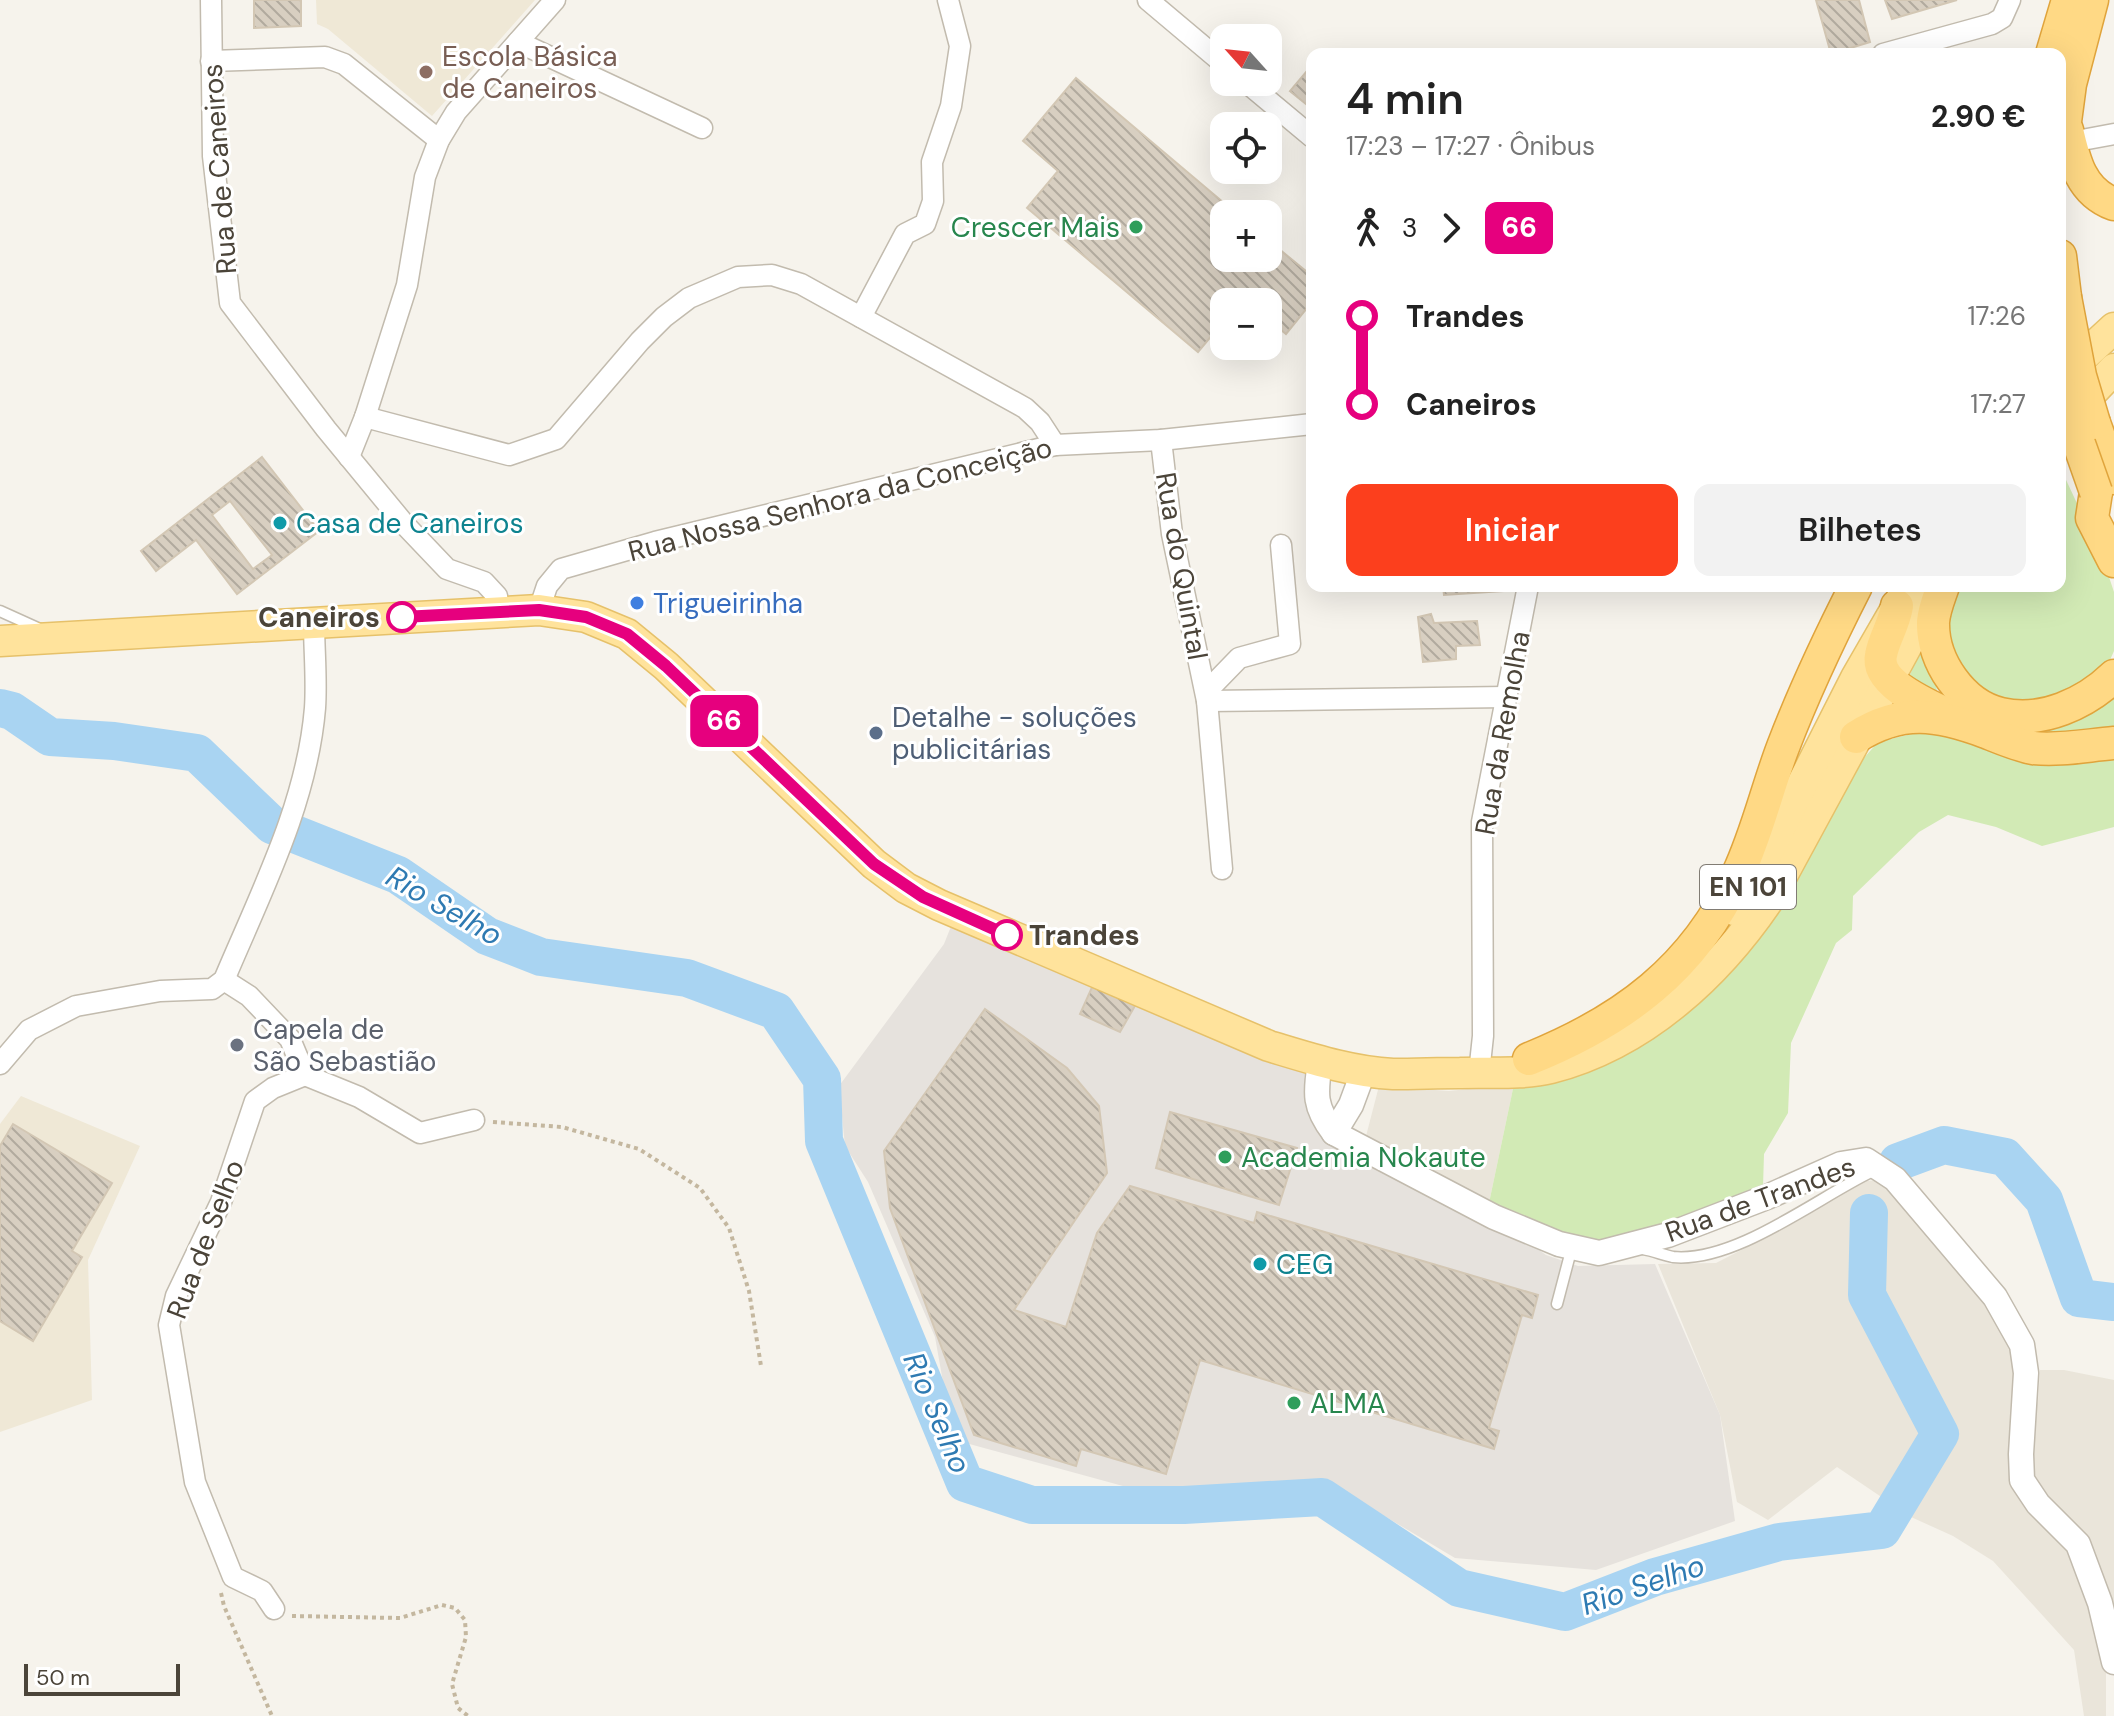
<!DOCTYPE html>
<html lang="pt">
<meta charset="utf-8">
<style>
:root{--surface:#fff;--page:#f2f2f2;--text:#222;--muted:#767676;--accent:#fc3f1d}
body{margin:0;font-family:"DM Sans",sans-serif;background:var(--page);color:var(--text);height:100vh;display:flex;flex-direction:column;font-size:30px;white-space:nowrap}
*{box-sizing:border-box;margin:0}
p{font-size:26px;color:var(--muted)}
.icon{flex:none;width:44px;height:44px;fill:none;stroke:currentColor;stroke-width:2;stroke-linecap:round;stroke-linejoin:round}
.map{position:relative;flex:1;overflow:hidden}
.details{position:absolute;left:1306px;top:48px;width:760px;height:544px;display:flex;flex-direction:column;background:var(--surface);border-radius:16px;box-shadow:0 8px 32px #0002}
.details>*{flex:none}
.badge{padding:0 16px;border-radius:12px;font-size:28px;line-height:52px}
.needle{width:52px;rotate:297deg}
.controls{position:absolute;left:1210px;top:24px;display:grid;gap:16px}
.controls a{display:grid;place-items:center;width:72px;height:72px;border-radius:16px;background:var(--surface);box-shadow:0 8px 32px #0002;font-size:40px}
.scale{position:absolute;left:24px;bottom:20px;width:156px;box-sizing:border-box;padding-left:8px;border:4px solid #4b4439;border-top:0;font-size:22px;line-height:28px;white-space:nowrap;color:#4b4439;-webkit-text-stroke:6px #fff;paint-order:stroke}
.map>.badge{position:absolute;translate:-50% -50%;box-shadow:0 0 0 4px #fff}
.legs{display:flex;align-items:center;gap:12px;height:88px;padding:0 40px;font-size:26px}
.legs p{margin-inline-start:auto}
.overview{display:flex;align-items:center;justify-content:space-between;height:136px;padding:0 40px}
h1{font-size:44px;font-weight:600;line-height:60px}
.action{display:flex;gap:16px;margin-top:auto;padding:16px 40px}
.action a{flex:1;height:92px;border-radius:16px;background:var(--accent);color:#fff;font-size:32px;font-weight:600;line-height:92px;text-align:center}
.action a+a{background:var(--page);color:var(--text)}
ul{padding:0 40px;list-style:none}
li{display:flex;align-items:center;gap:28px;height:88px;font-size:30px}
li i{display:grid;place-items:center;width:12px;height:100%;margin:0 10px;background:currentColor}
li i::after{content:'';width:20px;height:20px;margin:-10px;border:6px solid;border-radius:50%;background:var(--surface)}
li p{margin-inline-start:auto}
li:first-child i{background:linear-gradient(#0000 50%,currentColor 0)}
li:last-child i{background:linear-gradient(currentColor 50%,#0000 0)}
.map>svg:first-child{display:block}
</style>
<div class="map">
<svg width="2114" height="1716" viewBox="0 0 2114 1716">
<defs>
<pattern id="building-back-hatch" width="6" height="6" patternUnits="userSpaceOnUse" patternTransform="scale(2)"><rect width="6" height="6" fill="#d8cfc1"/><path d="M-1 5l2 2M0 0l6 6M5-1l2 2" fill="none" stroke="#b1aa9e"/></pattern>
</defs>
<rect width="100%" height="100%" fill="#f6f3ec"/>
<!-- residential -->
<g fill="#eae5da">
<path d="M1514 1084 1489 1203 1365 1140 1379 1086 1449 1091Z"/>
<path d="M1876 1180 1898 1194 1977 1288 2016 1357 2011 1441 2071 1548 2106 1667V1716H2084L2074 1650 1993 1561 1953 1536 1911 1517 1837 1467 1768 1520 1737 1502 1720 1415 1658 1264 1716 1263 1796 1222 1859 1182Z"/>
<path d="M2040 1370H2064L2114 1380V1619L2030 1469 2029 1426 2038 1401Z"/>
</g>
<!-- industrial -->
<path fill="#e6e2dd" d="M956 914 1307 1062 1304 1078 1315 1087 1319 1114 1487 1213 1546 1255 1578 1266 1655 1264 1720 1415 1735 1521 1596 1570 1455 1558 1327 1482 1170 1490 1123 1486 962 1442 948 1410 935 1337 868 1182 845 1146 839 1086 944 944Z"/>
<!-- education -->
<g fill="#efe8d6">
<path d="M316 0H535L432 116 328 29 317 24Z"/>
<path d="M21 1096 140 1146 88 1260 92 1400 0 1432V1124Z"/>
</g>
<!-- grass -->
<g fill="#d2eab5">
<path d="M2060 467 2103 559 2114 592V651L2110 660 2100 671 2063 693 2025 702 2009 700 1994 696 1969 680 1943 637 1953 586H2060Z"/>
<path d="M1924 641 1938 694 1909 677Z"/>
<path d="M2114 694V735L2020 733Z"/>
<path d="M1932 729 2114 756V827L2042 846 1996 827 1948 815 1919 832 1853 896 1852 930 1836 943 1791 1043 1788 1113 1764 1154 1763 1187 1654 1232 1600 1246 1559 1238 1489 1203 1514 1084 1665 1026 1842 783 1878 742Z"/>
</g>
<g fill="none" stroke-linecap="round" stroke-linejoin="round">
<!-- river -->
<g stroke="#a9d4f2" stroke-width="38">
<path d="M0 708 12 711 50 737 114 741 197 753 272 825 398 875 487 936 541 957 687 978 776 1011 822 1079 824 1141 965 1483 1032 1505H1184L1322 1497 1459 1588 1565 1612 1655 1577 1779 1542 1882 1530 1940 1434 1867 1295 1869 1213"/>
<path d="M1898 1162 1944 1145 2005 1157 2044 1200 2079 1298 2114 1302"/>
</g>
</g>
<!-- building -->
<g fill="url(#building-back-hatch)" stroke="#d3c7b4" stroke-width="2" fill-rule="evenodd">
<path d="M254 0H301V26L254 28Z"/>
<path d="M1816 0H1859L1870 42 1831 54Z"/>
<path d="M1885 0H1957L1892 19Z"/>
<path d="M1312 65V109L1290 91Z"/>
<path d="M1076 78 1237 214H1224V258H1268V240L1312 276V302L1286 334 1268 319V302H1224V321L1198 352 1027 208 1058 171 1023 141Z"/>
<path d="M262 457 319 531 237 594 196 540 156 571 141 551ZM230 501 272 555 253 569 212 515Z"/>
<path d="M1443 586H1502L1503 591 1444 595Z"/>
<path d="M1431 614 1434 623 1477 621 1480 645 1456 646V659L1423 662 1418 617Z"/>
<path d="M1093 985 1136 1004 1120 1032 1080 1014Z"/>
<path d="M985 1009 1067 1068 1099 1106 1107 1173 1014 1310 1066 1327 1097 1233 1130 1186 1254 1223 1257 1212 1538 1295 1532 1318 1522 1315 1489 1428 1499 1431 1494 1449 1200 1360 1166 1474 1081 1449 1076 1466 974 1435 890 1208 884 1151Z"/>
<path d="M1170 1112 1297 1148 1279 1205 1156 1168Z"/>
<path d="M13 1124 112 1183 72 1251 82 1257 33 1341 0 1321V1146Z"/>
</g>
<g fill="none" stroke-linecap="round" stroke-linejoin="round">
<!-- service casing -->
<g stroke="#c2bbae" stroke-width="13">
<g id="service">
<path d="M0 611 42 630"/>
<path d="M1643 1249C1653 1251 1664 1255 1673 1257 1735 1263 1817 1198 1871 1172L1878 1174"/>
<path d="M1557 1304 1572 1247"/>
</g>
</g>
<!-- minor casing -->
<g stroke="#c2bbae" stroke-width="23">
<g id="minor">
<path d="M211 0 213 156 230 303 326 429 406 526 447 569 484 582 497 596 499 612"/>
<path d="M1148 0 1224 64"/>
<path d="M518 42 702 128"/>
<path d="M1883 54 1992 24 2002 18 2010 0"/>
<path d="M211 61 325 57 344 64 439 140"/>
<path d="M1246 82 1312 137"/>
<path d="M2082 140 2114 134"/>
<path d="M861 317 905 234 925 224 933 201 932 162 951 106 960 46 948 0"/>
<path d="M365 417 509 455 556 439 640 341 664 317 689 298 738 277 772 275 801 284 1025 408 1040 422 1055 445"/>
<path d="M1161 440 1172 534 1207 701 1222 869"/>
<path d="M349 457 365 417 407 285 425 177 439 140 456 112 555 0"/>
<path d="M539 610 547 586 561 569 655 542 1055 445 1161 440 1312 424"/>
<path d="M1206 692 1239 658 1290 644 1281 545"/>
<path d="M1207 701 1506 697"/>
<path d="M224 980 249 996 290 1039 305 1075 273 1088 255 1101 221 1202 176 1296 169 1325 195 1482 233 1577 262 1591 274 1609"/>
<path d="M0 1064 29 1030 76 1006 160 991 212 989 224 980C261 892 307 804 315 708 317 679 314 650 314 622"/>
<path d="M1479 1073 1483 1036 1482 822 1528 586"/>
<path d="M305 1075 359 1097 420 1133 474 1120"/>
</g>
</g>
<!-- tertiary casing -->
<g stroke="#c2bbae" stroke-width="27">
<g id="tertiary">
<path d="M1320 1062C1315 1094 1314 1107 1334 1133L1494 1217 1559 1244 1599 1253 1668 1235 1767 1197 1841 1164 1866 1160 1895 1179 1995 1297 2022 1345 2026 1373 2021 1454 2022 1480 2038 1504 2078 1544 2100 1603 2114 1662"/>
<path d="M1334 1133 1351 1105 1364 1070"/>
</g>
</g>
<!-- primary casing -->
<g stroke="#e6c16a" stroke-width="33">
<g id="primary">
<path d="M2062 376 2114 328"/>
<path d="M2073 412 2114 369"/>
<path d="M0 641 539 610 586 617 627 634 666 666 874 864 906 888 939 905 1269 1046C1309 1058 1351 1072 1393 1074 1416 1074 1438 1073 1460 1073 1490 1072 1522 1075 1551 1068 1644 1044 1719 974 1771 896L1938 588"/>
<path d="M1734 910 1759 869 1856 678 1909 586"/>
</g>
</g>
<!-- trunk casing -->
<g stroke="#e0a43c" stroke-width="35">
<g id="trunk">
<path d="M2052 54 2068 0"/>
<path d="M2067 130C2074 161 2081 192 2114 204"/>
<path d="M2060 159 2070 84 2092 0"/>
<path d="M2060 256 2065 297"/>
<path d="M2094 423 2114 478"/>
<path d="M2096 492 2092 518 2114 561"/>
<path d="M1943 586C1939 598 1934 609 1933 622 1932 661 1962 705 2001 714 2042 724 2086 703 2114 676"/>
<path d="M1897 606C1894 625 1884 638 1881 655 1875 683 1927 705 1948 715"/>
<path d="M1856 737C1902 708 1937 714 1986 732 2001 738 2017 745 2033 748 2060 751 2088 745 2114 743"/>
<path d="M1529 1059C1623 1021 1694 969 1738 874 1757 834 1767 789 1783 747 1804 692 1829 639 1856 586"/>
</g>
</g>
<!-- path -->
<g stroke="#c4b79f" stroke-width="4" stroke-dasharray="4 4" stroke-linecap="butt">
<path d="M493 1122 562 1127 639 1149 700 1188 729 1228 749 1291 761 1366"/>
<path d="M221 1593 224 1606 272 1716"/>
<path d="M292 1616 400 1618 442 1605 455 1608 465 1620 466 1637 452 1684 458 1708 468 1716"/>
</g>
<!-- service -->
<use href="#service" stroke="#fff" stroke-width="10"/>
<!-- minor -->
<use href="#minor" stroke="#fff" stroke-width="20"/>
<!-- tertiary -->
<use href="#tertiary" stroke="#fff" stroke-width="24"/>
<!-- primary -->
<use href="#primary" stroke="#ffe39c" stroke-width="30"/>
<!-- trunk -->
<use href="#trunk" stroke="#ffd985" stroke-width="32"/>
<!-- trunk-bridge casing -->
<g stroke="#e0a43c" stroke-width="35" stroke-linecap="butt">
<g id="trunk-bridge">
<path d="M2065 297 2080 376 2094 423"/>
<path d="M2060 390 2096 492"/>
</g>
</g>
<!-- trunk-bridge -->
<use href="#trunk-bridge" stroke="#ffd985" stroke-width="32"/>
</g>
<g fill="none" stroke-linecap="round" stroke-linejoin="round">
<!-- line-1 casing -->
<g stroke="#fff" stroke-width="18">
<path id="line-1" d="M402 617 539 610 586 617 627 634 666 666 874 864 923 897 1007 935"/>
</g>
<!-- line-1 -->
<use href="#line-1" stroke="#e6007e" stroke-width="12"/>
</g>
<!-- markers -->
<circle fill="#8d6e63" stroke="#fff" stroke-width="3" cx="426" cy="72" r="8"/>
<g fill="#2e9e5b" stroke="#fff" stroke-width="3">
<circle cx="1136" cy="227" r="8"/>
<circle cx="1225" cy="1157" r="8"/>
<circle cx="1294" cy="1403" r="8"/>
</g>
<g fill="#0f9aa8" stroke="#fff" stroke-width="3">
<circle cx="280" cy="523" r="8"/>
<circle cx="1260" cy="1264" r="8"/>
</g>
<circle fill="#3f7fe0" stroke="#fff" stroke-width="3" cx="637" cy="603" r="8"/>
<g fill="#fff" stroke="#e6007e" stroke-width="4">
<circle cx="402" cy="617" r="14"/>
<circle cx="1007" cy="935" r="14"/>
</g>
<circle fill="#5c6f8a" stroke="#fff" stroke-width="3" cx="876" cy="733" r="8"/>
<circle fill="#6b7280" stroke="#fff" stroke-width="3" cx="237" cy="1045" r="8"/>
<g text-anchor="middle" stroke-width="6" stroke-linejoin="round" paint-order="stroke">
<!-- shield labels -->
<rect fill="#fff" stroke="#817c74" stroke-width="2" x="1700" y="865" width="96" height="44" rx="6"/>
<g font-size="26" font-weight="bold" fill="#4b4439">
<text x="1748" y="896">EN 101</text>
</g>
<!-- education labels -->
<g font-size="28" fill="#785e54" stroke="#fff" text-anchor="start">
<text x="442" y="66">Escola Básica<tspan x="442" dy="32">de Caneiros</tspan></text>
</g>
<!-- street labels -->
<g font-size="28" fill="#4b4439" stroke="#fff">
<text transform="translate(219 169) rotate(-94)" y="10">Rua de Caneiros</text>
<text transform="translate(840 499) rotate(-14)" y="10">Rua Nossa Senhora da Conceição</text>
<text transform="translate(1182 566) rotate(80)" y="10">Rua do Quintal</text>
<text transform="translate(1502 733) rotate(-80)" y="10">Rua da Remolha</text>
<text transform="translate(1760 1199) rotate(-20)" y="10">Rua de Trandes</text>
<text transform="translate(205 1239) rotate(-69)" y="10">Rua de Selho</text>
</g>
<!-- leisure labels -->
<g font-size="28" fill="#27864d" stroke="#fff" text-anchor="start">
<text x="1120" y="237" text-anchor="end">Crescer Mais</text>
<text x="1241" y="1167">Academia Nokaute</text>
<text x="1310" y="1413">ALMA</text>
</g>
<!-- culture labels -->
<g font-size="28" fill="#0d838f" stroke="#fff" text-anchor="start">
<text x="296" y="533">Casa de Caneiros</text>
<text x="1276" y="1274">CEG</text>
</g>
<!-- shop labels -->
<g font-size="28" fill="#366cbe" stroke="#fff" text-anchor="start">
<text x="653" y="613">Trigueirinha</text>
</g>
<!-- stop labels -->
<g font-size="28" font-weight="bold" fill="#4b4439" stroke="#fff" text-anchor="end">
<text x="380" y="627">Caneiros</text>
<text x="1029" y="945" text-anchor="start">Trandes</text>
</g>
<!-- service labels -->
<g font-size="28" fill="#4e5e75" stroke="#fff" text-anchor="start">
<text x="892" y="727">Detalhe - soluções<tspan x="892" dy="32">publicitárias</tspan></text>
</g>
<!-- worship labels -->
<g font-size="28" fill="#5b616d" stroke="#fff" text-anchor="start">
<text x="253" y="1039">Capela de<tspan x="253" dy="32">São Sebastião</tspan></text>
</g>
<!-- water labels -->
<g font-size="30" font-style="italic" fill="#2e7ab2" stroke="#fff">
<text transform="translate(444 906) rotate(30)" y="10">Rio Selho</text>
<text transform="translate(937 1413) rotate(67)" y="10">Rio Selho</text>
<text transform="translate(1643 1585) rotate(-19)" y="10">Rio Selho</text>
</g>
</g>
</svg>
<div class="controls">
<a><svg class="needle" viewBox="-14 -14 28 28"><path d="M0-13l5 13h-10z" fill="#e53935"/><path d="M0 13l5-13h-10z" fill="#767676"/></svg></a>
<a><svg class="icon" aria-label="locate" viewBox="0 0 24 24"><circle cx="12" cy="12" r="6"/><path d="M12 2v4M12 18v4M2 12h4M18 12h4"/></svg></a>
<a>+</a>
<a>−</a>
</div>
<div class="scale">50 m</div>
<b class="badge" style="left:724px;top:721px;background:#e6007e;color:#fff">66</b>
<section class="details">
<div class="overview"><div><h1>4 min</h1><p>17:23 – 17:27 · Ônibus</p></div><b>2.90 €</b></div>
<div class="legs"><svg class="icon" aria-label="walk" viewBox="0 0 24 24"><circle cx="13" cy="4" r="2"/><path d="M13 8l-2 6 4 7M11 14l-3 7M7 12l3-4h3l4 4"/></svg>3<svg class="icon" aria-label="forward" viewBox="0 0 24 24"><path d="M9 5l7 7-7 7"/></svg><b class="badge" style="background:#e6007e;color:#fff">66</b></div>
<ul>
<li><i style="color:#e6007e"></i><b>Trandes</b><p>17:26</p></li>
<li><i style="color:#e6007e"></i><b>Caneiros</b><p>17:27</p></li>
</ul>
<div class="action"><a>Iniciar</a><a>Bilhetes</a></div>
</section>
</div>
